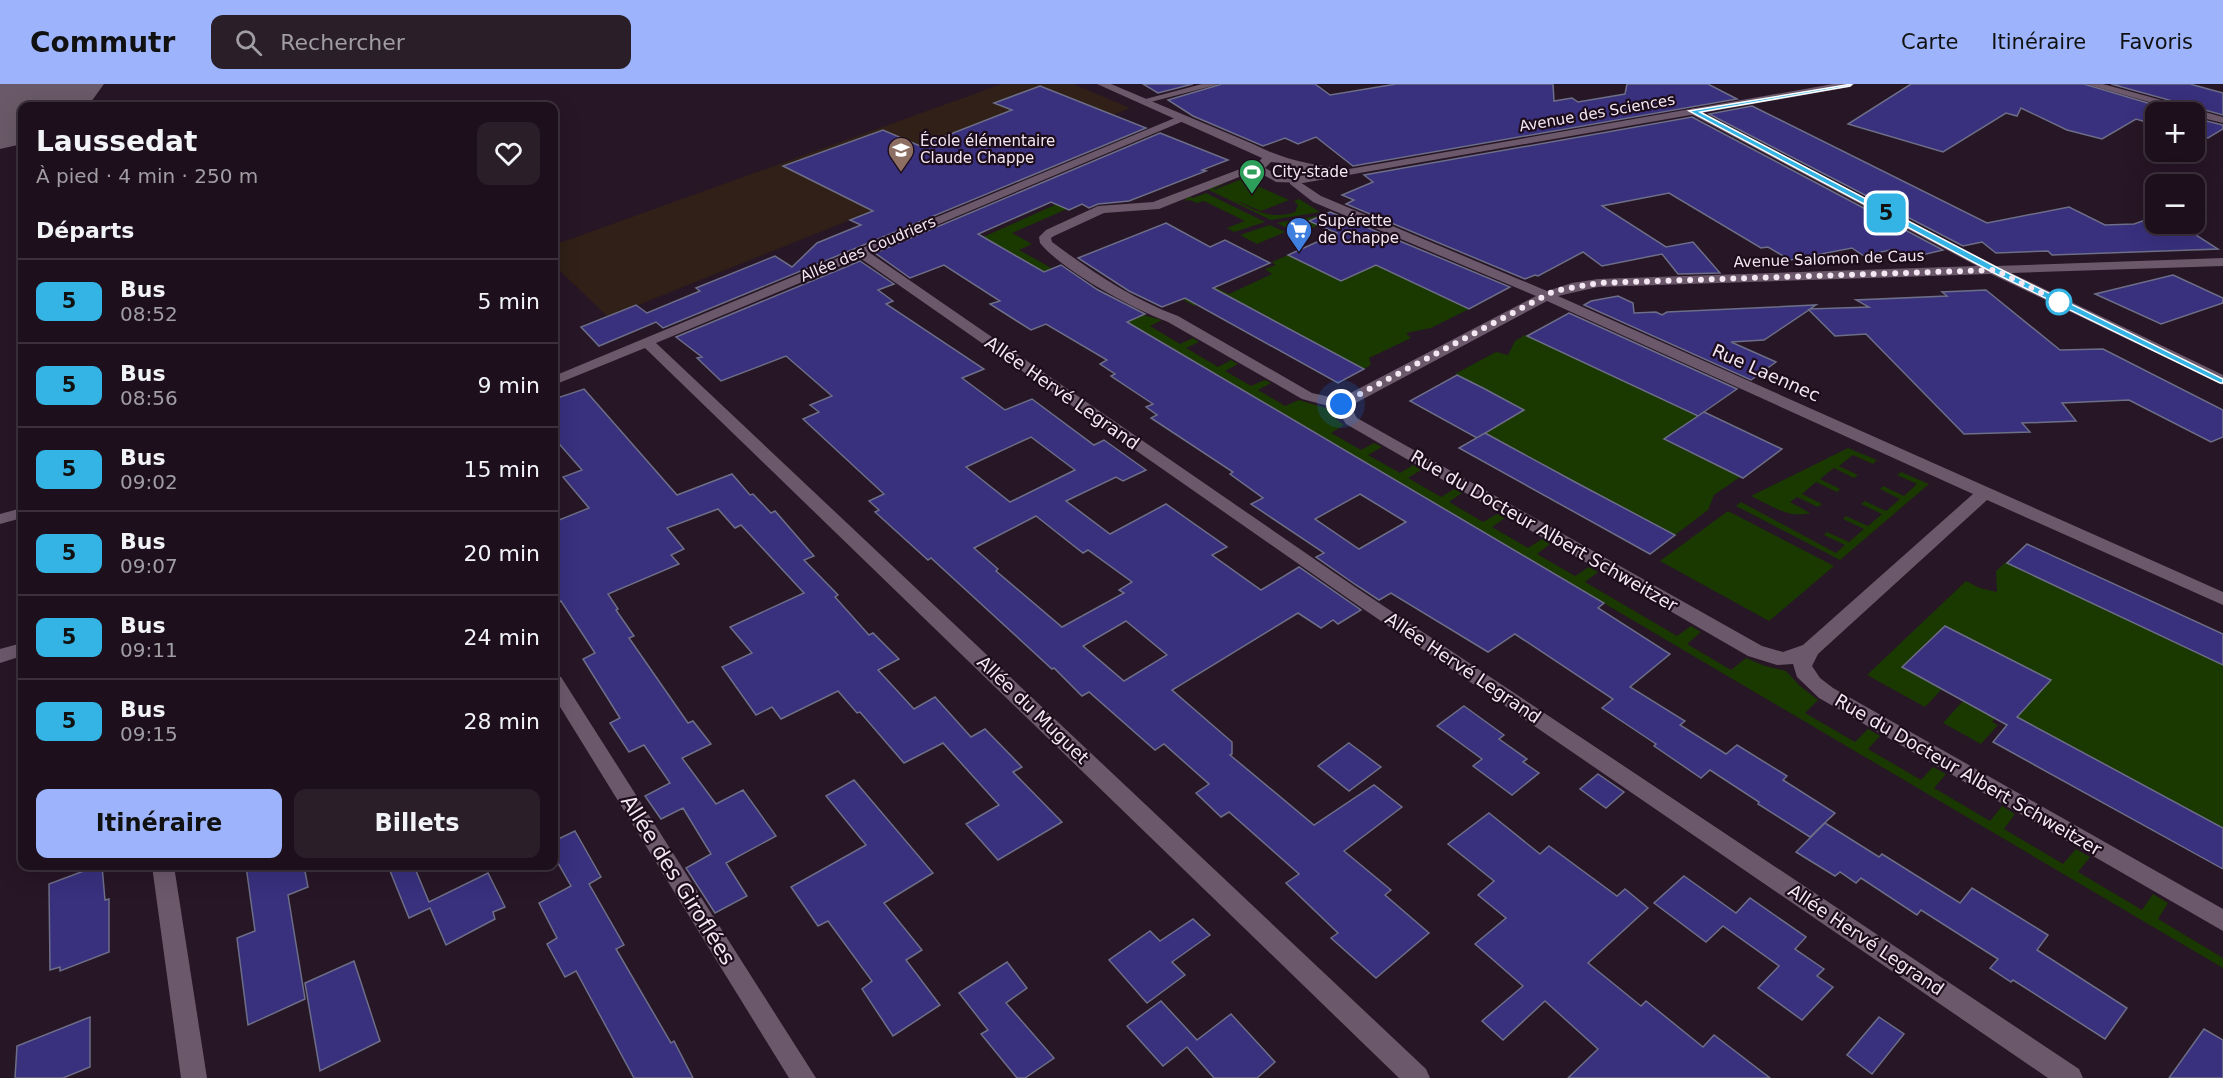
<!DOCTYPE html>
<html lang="fr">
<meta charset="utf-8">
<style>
:root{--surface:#1d101c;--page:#2a1e29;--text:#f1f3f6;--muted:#a09da3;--line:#3b303b;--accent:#9db4fd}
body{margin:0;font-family:"DejaVu Sans",sans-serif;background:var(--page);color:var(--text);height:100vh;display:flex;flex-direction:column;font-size:22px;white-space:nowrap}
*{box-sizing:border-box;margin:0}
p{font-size:20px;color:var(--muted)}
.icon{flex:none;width:33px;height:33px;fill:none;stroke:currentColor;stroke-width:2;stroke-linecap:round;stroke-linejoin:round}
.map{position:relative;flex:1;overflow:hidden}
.panel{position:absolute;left:18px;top:18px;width:540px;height:768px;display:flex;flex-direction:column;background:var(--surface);border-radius:12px;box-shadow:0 6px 24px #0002,0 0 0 2px var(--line)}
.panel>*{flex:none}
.badge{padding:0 12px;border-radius:9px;font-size:21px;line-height:39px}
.controls{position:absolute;left:2145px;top:18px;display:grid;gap:12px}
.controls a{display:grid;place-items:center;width:60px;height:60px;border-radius:12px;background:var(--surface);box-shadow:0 6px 24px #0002,0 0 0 2px var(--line);font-size:30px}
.you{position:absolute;width:30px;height:30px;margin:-15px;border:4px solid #fff;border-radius:50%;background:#1a73e8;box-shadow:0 0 0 9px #1a73e833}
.map>.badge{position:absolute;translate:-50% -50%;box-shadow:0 0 0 3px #fff}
h2{padding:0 18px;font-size:22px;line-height:54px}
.round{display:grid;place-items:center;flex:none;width:63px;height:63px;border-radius:12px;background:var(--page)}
.summary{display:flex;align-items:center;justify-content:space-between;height:102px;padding:0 18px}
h1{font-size:28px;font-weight:800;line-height:45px}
.button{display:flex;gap:12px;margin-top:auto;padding:12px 18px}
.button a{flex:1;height:69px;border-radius:12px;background:var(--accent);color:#111;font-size:24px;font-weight:800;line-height:69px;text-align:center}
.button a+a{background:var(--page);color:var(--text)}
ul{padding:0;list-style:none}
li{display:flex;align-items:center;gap:18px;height:84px;padding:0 18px;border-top:2px solid var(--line)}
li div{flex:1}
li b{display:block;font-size:22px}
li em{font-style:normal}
li .badge{min-width:66px;font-weight:700;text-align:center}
header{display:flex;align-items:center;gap:36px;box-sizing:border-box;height:84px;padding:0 30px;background:var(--accent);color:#111}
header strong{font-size:28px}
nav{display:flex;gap:33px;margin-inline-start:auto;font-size:21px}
.search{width:420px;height:54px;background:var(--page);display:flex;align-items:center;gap:15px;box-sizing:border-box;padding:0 21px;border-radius:12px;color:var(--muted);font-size:22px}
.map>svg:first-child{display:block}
</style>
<header>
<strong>Commutr</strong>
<div class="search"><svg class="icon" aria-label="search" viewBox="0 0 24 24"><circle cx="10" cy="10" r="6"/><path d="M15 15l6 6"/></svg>Rechercher</div>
<nav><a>Carte</a><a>Itinéraire</a><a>Favoris</a></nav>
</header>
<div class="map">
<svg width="2223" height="994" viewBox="0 0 2223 994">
<rect width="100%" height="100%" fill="#271626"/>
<!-- education -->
<path fill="#302017" d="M1002 0H1073L1130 24 608 233 554 181V161Z"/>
<!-- green -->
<g fill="#1a3900">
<path d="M1242 95 1289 116 1261 127 1235 116C1255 127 1272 136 1295 128L1298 121 1294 117 1299 115 1320 128 1271 136 1207 105 1229 97 1213 105 1214 106Z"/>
<path d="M1206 109 1265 138 1234 148 1227 144 1245 137 1204 117 1197 119 1190 116 1184 117 1189 112 1193 114Z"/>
<path d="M1057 120 1067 125 1012 149 1032 160 1019 166 1053 185 1043 188 983 153Z"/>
<path d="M1324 131 1325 138 1316 134 1310 137 1319 141 1298 150 1277 139Z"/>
<path d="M1270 141 1285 148 1257 160 1240 151Z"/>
<path d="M1288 171 1341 197 1376 181 1469 225 1431 244 1406 249 1411 254 1369 274 1371 281 1364 285 1227 211 1221 210 1194 222 1182 215 1213 202 1229 210 1272 190 1265 185 1276 181 1272 178Z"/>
<path d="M1143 231 1162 236 1150 242 1180 260 1193 254 1199 258 1186 264 1218 283 1231 276 1238 280 1225 287 1251 302 1265 296 1271 299 1258 306 1285 322 1299 316 1332 326 1337 336 1344 341 1331 349 1361 366 1374 359 1382 363 1368 371 1400 389 1413 381 1421 386 1408 394 1441 413 1454 405 1462 409 1449 418 1483 438 1497 430 1505 434 1492 443 1528 464 1542 455 1550 460 1537 470 1575 492 1589 483 1598 488 1585 498 1677 552 1691 542 1701 548 1687 560 1731 586 1746 574 1765 582 1786 587 1800 602 1818 616 1805 629 1855 658 1868 645 1880 652 1868 665 1921 696 1933 683 1946 690 1934 704 1990 737 2002 722 2015 730 2004 745 2063 780 2076 765 2090 773 2078 788 2142 826 2153 810 2168 819 2158 835 2223 874V884L1127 238Z"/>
<path d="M1525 251 1698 332 1664 356 1740 393 1714 411 1708 426 1675 451 1484 349 1523 325 1455 290 1496 268 1508 271 1515 257Z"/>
<path d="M1848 364 1877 376 1873 380 1853 371 1839 382 1858 391 1854 394 1834 384 1820 395 1840 405 1837 408 1816 398 1802 410 1822 420 1818 423 1797 413 1790 418 1810 429C1789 435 1770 421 1751 412Z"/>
<path d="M1901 388 1929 400 1840 476 1736 422 1741 418 1836 469 1845 461 1824 451 1827 448 1849 458 1864 445 1843 435 1846 432 1868 442 1882 430 1861 420 1865 417 1886 427 1900 415 1880 405 1883 402 1904 412 1917 400 1897 391Z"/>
<path d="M1728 427 1834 482 1769 537 1660 477Z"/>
<path d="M2006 478 2223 581V744L2017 633 2050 596 1946 542 1902 583 1942 605 1925 623 1867 591 1966 497 1980 504 1997 508 1996 487Z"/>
<path d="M1963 617 1995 634 1992 638 1998 641 1981 660 1943 639Z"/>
</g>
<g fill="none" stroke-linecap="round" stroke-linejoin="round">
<!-- runway -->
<path fill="#6a5a69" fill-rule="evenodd" d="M0 0H104L88 22H22V60L0 65Z"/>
</g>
<!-- building -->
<g fill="#39307e" stroke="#6d6e87" stroke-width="1.5" fill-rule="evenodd">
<path d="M1143 0H1193L1158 9Z"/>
<path d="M1222 0H1315L1330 11 1396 0H1553L1554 17 1572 14 1578 18 1625 10 1627 0H1708L1737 15 1353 82 1316 53 1298 60 1285 54 1263 62 1193 32 1168 16Z"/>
<path d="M1911 0H2084L2178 28H2156V41L2136 35 2102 55 2067 46 2021 24 2017 32 2006 29 1943 68 1848 40Z"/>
<path d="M2111 0H2190L2223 9V31Z"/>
<path d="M1040 2 1146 44 663 244 656 238 599 262 581 243 636 221 647 229 700 207 696 204 775 172 792 183 817 159 861 141 850 136 873 127 783 82 883 46 920 62 1012 26 994 19Z"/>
<path d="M1752 22 1987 139 2069 123 2105 141 2134 140 2148 135 2159 142H2182L2218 165 2052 171 2048 167 1996 169 1982 158 1963 162 1709 30Z"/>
<path d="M1692 33 1943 166 1905 175 1894 165 1864 172 1852 164 1790 176 1768 163 1761 164 1669 109 1602 122 1666 163 1693 158 1720 189 1678 190 1662 170 1602 182 1583 168 1538 192 1535 191 1525 195 1346 120 1354 116 1342 111 1373 98 1364 91Z"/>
<path d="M2194 34 2223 41V45L2208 54 2194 50Z"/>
<path d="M1160 49 1228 76 1202 86 1206 87 1129 117 1098 120 1089 124 1082 120 1069 126 1051 118 978 150 1044 188 1061 181 1098 206 1145 230 1127 238 1604 519 1598 524 1670 570 1630 603 1685 637 1680 641 1726 670 1737 661 1787 692 1783 696 1835 729 1810 753 1758 720 1759 718 1710 686 1701 694 1654 662 1656 660 1602 624 1613 615 1515 550 1488 568 1391 509 1379 516 1356 501 1316 473 1324 469 1251 420 1263 414 1230 390 1233 388 1151 334 1157 331 1146 323 1153 320 1111 292 1115 290 1100 280 1107 276 1046 240 1031 246 990 220 1000 217 944 181 910 194 875 169ZM1360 410 1406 438 1359 465 1315 435Z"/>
<path d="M1330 128 1510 203 1469 225 1376 181 1341 197 1288 171 1337 149 1309 137Z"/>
<path d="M1166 139 1210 163 1225 156 1270 179 1213 204 1364 285 1338 299 1185 214 1162 223 1129 207 1078 174Z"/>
<path d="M860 177 894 200 878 206 893 217 886 220 984 285 962 294 1005 326 1032 315 1094 361 1104 356 1146 386 1123 397 1116 393 1066 417 1110 450 1166 420 1227 463 1212 471 1261 506 1299 483 1361 526 1338 540 1333 536 1321 544 1298 529 1172 606 1232 658V670L1230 671 1314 741 1374 701 1402 723 1344 767 1391 806 1385 811 1429 849 1376 894 1331 854 1338 849 1286 799 1299 790 1229 728 1221 733 1196 709 1209 700 1164 660 1155 666 1089 608 1082 612 1054 584 1052 585 931 474 928 476 875 428 879 426 869 417 884 410 803 335 819 328 810 321 832 312 786 272 721 297 697 274 702 273 676 253ZM1031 353 1075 386 1010 418 966 383ZM1036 432 1083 469 1088 466 1132 498 1119 506 1124 509 1062 543 996 487 998 485 974 464ZM1126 537 1167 571 1124 597 1083 562Z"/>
<path d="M2173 191 2223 214V219L2161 240 2095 210Z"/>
<path d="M1986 206 2060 266 2103 265 2223 326V353L2211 358 2129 316 2062 319 2076 337 2022 339 2030 348 1964 350 1866 250 1835 252 1809 226 1764 256 1731 258 1776 278 1751 296 1584 221 1591 217 1618 212 1633 219 1634 229 1656 228 1662 231 1667 228 1816 221 1810 225 1869 223 1856 216 1947 212 1942 208Z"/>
<path d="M1569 229 1737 305 1698 332 1527 252Z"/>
<path d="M1457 291 1483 304 1524 326 1477 354 1410 317Z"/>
<path d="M584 305 677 411 732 390 750 411 753 410 771 429 775 427 814 472 804 476 838 511 835 513 869 551 873 549 899 575 878 586 914 625 935 613 971 653 985 645 1022 683 1013 688 1062 738 998 776 966 740 999 721 943 659 904 679 860 628 857 629 838 607 781 635 772 623 756 631 722 583 752 569 730 543 804 509 741 441 735 444 718 425 667 444 684 465 671 471 679 480 608 510 618 525 616 526 634 552 629 554 688 639 693 637 711 660 682 674 716 720 743 706 776 752 726 779 747 812 715 829 686 784 711 770 683 724 661 735 645 712 670 699 644 661 629 668 610 639 620 634 583 575 595 569 561 517 554 521V438L589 424 563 393 582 386 554 354V315Z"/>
<path d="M1704 328 1782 365 1743 394 1664 355Z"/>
<path d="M1485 349 1575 398 1675 451 1650 470 1459 364Z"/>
<path d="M2027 460 2223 550V581L2007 479Z"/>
<path d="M1945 542 2051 596 2017 633 2223 744V785L1993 658 2007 641 1902 583Z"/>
<path d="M1464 622 1504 651 1499 655 1527 675 1523 678 1539 689 1512 711 1473 682 1482 675 1437 642Z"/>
<path d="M1349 659 1381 683 1349 707 1318 682Z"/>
<path d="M1598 690 1624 708 1606 724 1580 705Z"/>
<path d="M854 696 933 789 884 819 922 866 906 876 940 921 893 952 862 905 872 897 828 837 818 842 791 803 866 761 826 712Z"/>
<path d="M1489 729 1540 770 1549 762 1617 812 1625 805 1648 824 1588 879 1641 922 1646 917 1703 963 1714 951 1770 994H1568L1598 965 1545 917 1503 956 1482 937 1523 902 1475 860 1506 834 1478 811 1494 797 1448 760Z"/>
<path d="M1825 739 1879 773 1882 770 1960 819 1972 804 2048 851 2037 866 2127 924 2105 955 2013 896 2011 898 1990 884 1998 875 1921 826 1917 831 1861 794 1856 799 1840 788 1835 792 1796 768Z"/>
<path d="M575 747 601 793 589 800 624 861 616 865 671 959 674 957 693 994H634L576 887 565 893 547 860 557 854 539 819 571 802 554 772V757Z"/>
<path d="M97 782H102L105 816 109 815V868L60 887V883L50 886 49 800Z"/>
<path d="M246 782H304L308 803 288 811 305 915 248 941 237 854 255 847Z"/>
<path d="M388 782H414L429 818 488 789 505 823 493 828 495 835 446 861 430 824 409 834Z"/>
<path d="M1684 792 1736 829 1750 814 1806 853 1795 865 1824 885 1817 892 1833 903 1802 936 1758 904 1779 882 1723 842 1706 858 1654 819Z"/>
<path d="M1193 835 1210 851 1172 878 1185 891 1147 919 1109 876 1150 847 1160 857Z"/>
<path d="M354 877 380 957 320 987 305 899Z"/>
<path d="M1007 878 1027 904 1006 919 1054 974 1025 994H1017L981 950 988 946 959 909Z"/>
<path d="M1161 917 1197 956 1231 930 1275 978 1257 994H1214L1187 963 1163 982 1127 942Z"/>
<path d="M90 933V983L63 994H15L17 962Z"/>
<path d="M1879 933 1904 950 1872 990 1847 971Z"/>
<path d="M2204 945 2223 956V994H2169Z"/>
</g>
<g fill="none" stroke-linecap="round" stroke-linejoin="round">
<!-- street -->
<g fill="#6c586b" fill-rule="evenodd">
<path d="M1202 0H1220L1143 20 1138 17Z"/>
<path d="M2086 0H2103L2223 33V39L2194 32V28H2184Z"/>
<path d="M1693 24 1996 182 2223 174V182L2011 189 2223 291V301L1991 190 1598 203 1558 212 2223 508V521L1987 416 1818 570 1812 582 1820 594 1833 604 2223 825V847L1819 614 1797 593 1793 580 1777 581 1748 572 1346 340 1336 324 1302 315 1168 238C1132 224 1064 188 1040 159L1039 153 1046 146 1098 122 1153 118 1256 79H1264V83L1159 125 1104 129 1054 152 1051 154 1052 158C1091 187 1132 215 1178 232L1312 309 1339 315 1536 212 1313 118 1290 100V96L1294 94 1321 112 1547 207 1572 199 1598 195 1977 182 1689 29 1688 27ZM1547 217 1973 410 1803 561 1783 568 1762 562 1357 334 1350 322Z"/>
<path d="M1182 31 1187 34 1186 36 870 169 1355 503 2079 985 2083 994H2048L1343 511 860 174 656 259 1426 985 1430 994H1399L645 264 554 301V292Z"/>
<path d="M22 424V434L0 440V430Z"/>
<path d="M22 559V572L0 579V565Z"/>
<path d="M554 591 561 593 816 994H789L554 613Z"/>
<path d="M152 782H174L207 994H181Z"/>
</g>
<!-- secondary -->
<path fill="#6c586b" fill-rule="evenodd" d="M1097 0H1111L1253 60C1284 76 1314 82 1349 85L1833 0H1855L1850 3 1303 99 1276 98 1253 85 1262 74ZM1271 78 1281 79 1318 90 1282 93 1265 84Z"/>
</g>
<!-- line -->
<path fill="#34b4e4" stroke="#fff" stroke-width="1.5" d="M1850 2 1700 28 1998 184 2223 295V299H2220L1992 188 1689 27 1852 0Z"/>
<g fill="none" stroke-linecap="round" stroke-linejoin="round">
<!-- walk -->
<path stroke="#f3e7f2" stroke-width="6" stroke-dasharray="0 10.8" d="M1341 320 1554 207 1598 199 1995 186 2064 220 2059 218"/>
</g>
<!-- icons -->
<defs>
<g id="school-pin" transform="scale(1.35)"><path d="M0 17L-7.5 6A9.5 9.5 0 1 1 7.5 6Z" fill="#8d6e63" stroke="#1d0d1c"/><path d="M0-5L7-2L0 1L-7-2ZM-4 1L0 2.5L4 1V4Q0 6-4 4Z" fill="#fff"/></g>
<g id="stadium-pin" transform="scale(1.35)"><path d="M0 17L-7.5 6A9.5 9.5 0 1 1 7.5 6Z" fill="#2e9e5b" stroke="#1d0d1c"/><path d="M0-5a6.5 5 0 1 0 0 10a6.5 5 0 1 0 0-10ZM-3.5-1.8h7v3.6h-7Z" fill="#fff"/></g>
<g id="supermarket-pin" transform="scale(1.35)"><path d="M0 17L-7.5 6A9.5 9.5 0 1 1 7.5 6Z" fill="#3f7fe0" stroke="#1d0d1c"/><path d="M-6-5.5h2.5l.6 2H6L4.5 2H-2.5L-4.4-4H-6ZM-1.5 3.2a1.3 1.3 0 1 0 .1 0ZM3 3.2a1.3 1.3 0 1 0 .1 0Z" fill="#fff"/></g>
</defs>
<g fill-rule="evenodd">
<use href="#school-pin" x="901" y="66"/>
<use href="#stadium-pin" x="1252" y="88"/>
<use href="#supermarket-pin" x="1299" y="146"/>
</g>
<!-- markers -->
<circle fill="#fff" stroke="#34b4e4" stroke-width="3" cx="2059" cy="218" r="12"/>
<g text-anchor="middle" stroke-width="4.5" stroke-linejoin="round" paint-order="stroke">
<!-- far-street labels -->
<g font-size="15" fill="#f3e7f2" stroke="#1d0d1c">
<text transform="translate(1597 29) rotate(-10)" y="5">Avenue des Sciences</text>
<text transform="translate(868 165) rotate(-23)" y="5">Allée des Coudriers</text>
<text transform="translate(1829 175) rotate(-2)" y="5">Avenue Salomon de Caus</text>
</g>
<!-- far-poi labels -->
<g font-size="15" fill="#f3e7f2" stroke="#1d0d1c" text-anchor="start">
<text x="920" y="62">École élémentaire<tspan x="920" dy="17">Claude Chappe</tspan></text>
<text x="1272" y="93">City-stade</text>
<text x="1318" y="142">Supérette<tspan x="1318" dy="17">de Chappe</tspan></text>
</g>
<!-- street labels -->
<g font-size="18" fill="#f3e7f2" stroke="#1d0d1c">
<text transform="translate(1766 289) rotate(24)" y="6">Rue Laennec</text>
<text transform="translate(1062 309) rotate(35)" y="6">Allée Hervé Legrand</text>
<text transform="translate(1544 447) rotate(30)" y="6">Rue du Docteur Albert Schweitzer</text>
<text transform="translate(1463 584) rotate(34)" y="6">Allée Hervé Legrand</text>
<text transform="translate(1033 626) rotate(44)" y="6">Allée du Muguet</text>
<text transform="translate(1968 691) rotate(30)" y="6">Rue du Docteur Albert Schweitzer</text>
<text transform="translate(1866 856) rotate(34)" y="6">Allée Hervé Legrand</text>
</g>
<!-- near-street labels -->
<g font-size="21" fill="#f3e7f2" stroke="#1d0d1c">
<text transform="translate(678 796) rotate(58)" y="7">Allée des Giroflées</text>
</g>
</g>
</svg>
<div class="controls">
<a>+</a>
<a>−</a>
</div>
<div class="you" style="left:1341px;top:320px"></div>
<b class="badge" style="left:1886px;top:129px;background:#34b4e4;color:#111">5</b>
<section class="panel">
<div class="summary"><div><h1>Laussedat</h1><p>À pied · 4 min · 250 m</p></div><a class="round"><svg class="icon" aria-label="heart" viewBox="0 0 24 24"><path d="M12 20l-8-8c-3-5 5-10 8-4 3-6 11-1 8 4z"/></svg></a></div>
<h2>Départs</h2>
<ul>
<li><span class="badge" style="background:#34b4e4;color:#111">5</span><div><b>Bus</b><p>08:52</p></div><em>5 min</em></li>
<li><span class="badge" style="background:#34b4e4;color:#111">5</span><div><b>Bus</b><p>08:56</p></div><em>9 min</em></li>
<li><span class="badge" style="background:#34b4e4;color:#111">5</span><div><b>Bus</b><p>09:02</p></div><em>15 min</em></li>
<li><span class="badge" style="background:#34b4e4;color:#111">5</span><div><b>Bus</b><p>09:07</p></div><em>20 min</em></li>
<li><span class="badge" style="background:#34b4e4;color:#111">5</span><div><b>Bus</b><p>09:11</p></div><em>24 min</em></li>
<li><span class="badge" style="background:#34b4e4;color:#111">5</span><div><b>Bus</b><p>09:15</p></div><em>28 min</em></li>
</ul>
<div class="button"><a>Itinéraire</a><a>Billets</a></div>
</section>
</div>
